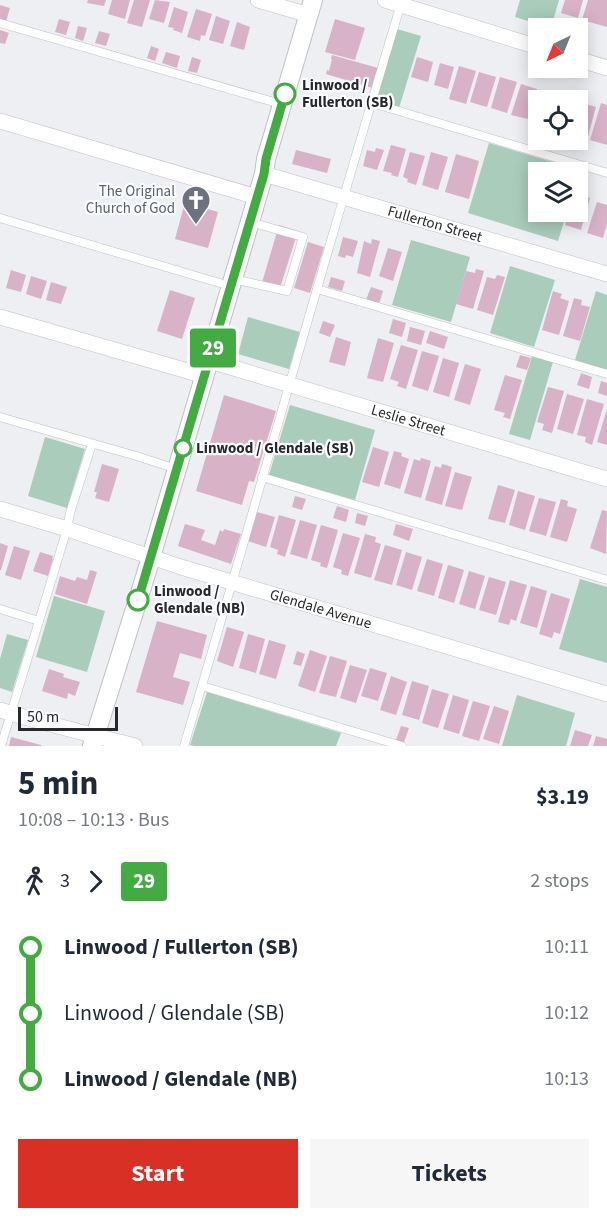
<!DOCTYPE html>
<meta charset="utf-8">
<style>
:root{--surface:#fff;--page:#f6f6f7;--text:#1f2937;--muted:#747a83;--accent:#d93025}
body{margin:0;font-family:"Source Sans 3",sans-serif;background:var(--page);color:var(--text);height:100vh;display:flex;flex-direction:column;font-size:22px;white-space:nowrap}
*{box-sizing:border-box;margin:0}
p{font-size:20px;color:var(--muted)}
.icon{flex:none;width:33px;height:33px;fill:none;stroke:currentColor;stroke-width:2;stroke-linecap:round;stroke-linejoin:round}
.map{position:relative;height:746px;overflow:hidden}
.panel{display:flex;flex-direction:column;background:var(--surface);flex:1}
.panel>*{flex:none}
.badge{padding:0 12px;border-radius:4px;font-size:21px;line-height:39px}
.needle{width:39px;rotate:223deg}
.fabs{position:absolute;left:528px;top:18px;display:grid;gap:12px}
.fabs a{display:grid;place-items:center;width:60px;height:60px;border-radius:0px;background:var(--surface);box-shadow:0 3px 15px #0003;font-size:30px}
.scale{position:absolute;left:18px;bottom:15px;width:100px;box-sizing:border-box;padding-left:6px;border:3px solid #27282a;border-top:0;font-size:16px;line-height:21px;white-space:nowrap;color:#27282a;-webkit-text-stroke:4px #fbfcff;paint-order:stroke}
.map>.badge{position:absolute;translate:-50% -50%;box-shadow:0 0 0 3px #fff}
.legs{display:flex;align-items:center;gap:9px;height:66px;padding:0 18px;font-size:20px}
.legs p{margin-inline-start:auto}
.headline{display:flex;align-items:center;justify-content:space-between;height:102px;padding:0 18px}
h1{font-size:33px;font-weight:700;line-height:45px}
.primary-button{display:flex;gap:12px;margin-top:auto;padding:12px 18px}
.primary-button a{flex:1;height:69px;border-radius:0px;background:var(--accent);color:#fff;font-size:24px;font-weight:700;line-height:69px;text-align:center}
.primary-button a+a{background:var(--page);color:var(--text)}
ul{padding:0 18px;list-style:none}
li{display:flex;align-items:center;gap:21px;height:66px;font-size:22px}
li i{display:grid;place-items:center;width:9px;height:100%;margin:0 8px;background:currentColor}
li i::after{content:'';width:15px;height:15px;margin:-8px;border:4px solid;border-radius:50%;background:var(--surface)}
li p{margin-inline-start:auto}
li:first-child i{background:linear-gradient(#0000 50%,currentColor 0)}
li:last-child i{background:linear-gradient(currentColor 50%,#0000 0)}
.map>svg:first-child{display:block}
</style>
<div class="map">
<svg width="607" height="746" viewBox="0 0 607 746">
<rect width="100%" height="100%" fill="#edeff3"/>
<!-- green -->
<g fill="#aaccba">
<path d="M520 0H559L551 28 515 17Z"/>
<path d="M397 29 421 36 399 108 375 101Z"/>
<path d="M489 143 579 170 578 176V172H538V212H567L558 241 468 213Z"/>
<path d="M411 240 470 257 451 322 392 305Z"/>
<path d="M510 266 555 280 534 347 490 333Z"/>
<path d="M596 291 607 295V370L575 360Z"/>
<path d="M248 317 300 332 289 369 238 354Z"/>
<path d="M532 356 553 362 530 440 509 434Z"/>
<path d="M290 405 375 430 355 500 269 475Z"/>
<path d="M45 437 85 449 67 508 28 496Z"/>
<path d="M580 579 607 587V663L559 649Z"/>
<path d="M54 596 105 611 87 672 36 657Z"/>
<path d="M7 634 28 640 12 692 0 688V659Z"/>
<path d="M207 692 341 733 336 746H194L190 745Z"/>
<path d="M517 695 575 713 566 746H502Z"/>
</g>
<!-- building -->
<g fill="#d8b2c6">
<path d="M88 0H106L104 6 87 3Z"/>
<path d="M112 0H130L125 19 108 14Z"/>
<path d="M134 0H150L142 27 127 23Z"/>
<path d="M155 0 170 2 164 23 149 19Z"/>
<path d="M565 0H583L578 18 561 13Z"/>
<path d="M588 0H607V27L582 20Z"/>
<path d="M0 5 10 8 6 21 0 19Z"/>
<path d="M174 7 188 12 182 33 173 30 174 28 168 27Z"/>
<path d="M196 9 212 14 205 36 201 35 200 41 187 37Z"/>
<path d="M216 16 230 21 223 44 209 40Z"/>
<path d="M59 19 70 22 66 35 55 32Z"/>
<path d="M335 19 365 28 355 60 325 52Z"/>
<path d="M237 22 250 27 244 50 230 46Z"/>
<path d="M78 26 87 28 83 41 75 38Z"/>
<path d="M0 30 9 33 5 44 0 43Z"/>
<path d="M99 31 110 34 106 46 95 43Z"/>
<path d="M151 46 159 49 155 61 147 58Z"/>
<path d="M166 52 180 56 177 68 162 63Z"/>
<path d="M332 55 378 68 372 88 326 74 327 70 329 71 332 59H331Z"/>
<path d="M192 57 201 60 197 73 188 71Z"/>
<path d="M417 57 433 62 428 82 411 77Z"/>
<path d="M440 63 454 67 448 89 434 85Z"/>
<path d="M459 66 476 71 466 104 449 99Z"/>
<path d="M479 72 496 77 487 107 470 102Z"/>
<path d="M500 77 517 82 507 113 491 108Z"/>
<path d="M521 84 537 89 528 119 511 115Z"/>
<path d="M543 91 566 98 565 100H540Z"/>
<path d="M578 102 596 107 587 140 578 137Z"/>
<path d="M601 103 607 105V145L590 140Z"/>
<path d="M538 108V130L532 128Z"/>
<path d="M391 145 406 149 398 177 391 175 392 173 383 171Z"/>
<path d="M376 148 384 150 377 170 363 166 367 150 375 152Z"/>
<path d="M296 150 331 159 327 173 292 164Z"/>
<path d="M410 152 425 156 416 185 407 182 408 179 403 177Z"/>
<path d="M431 152 448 157 438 190 422 185Z"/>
<path d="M456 154 479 161 469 199 445 192Z"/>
<path d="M578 194 590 198 581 230 565 225 569 212H578Z"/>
<path d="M185 202 218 212 208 248 175 239Z"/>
<path d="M597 202 607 205V224L603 238 587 233Z"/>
<path d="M279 225 298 231 279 291 261 286Z"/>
<path d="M343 237 358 241 353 257 346 255 345 258 338 256Z"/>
<path d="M372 239 380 241 370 277 357 273 364 241 371 244Z"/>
<path d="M308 242 324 247 310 293 294 288Z"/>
<path d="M388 248 402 252 393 281 379 276Z"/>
<path d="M476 269 484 271 473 309 456 304 466 271 475 273Z"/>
<path d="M11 270 26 275 21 292 6 288Z"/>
<path d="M497 275 505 277 493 315 477 310 487 277 495 279Z"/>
<path d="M31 276 47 281 41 299 26 294Z"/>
<path d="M331 277 345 281 342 291 328 287Z"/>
<path d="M51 282 67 287 61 304 46 300Z"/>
<path d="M371 287 383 291 379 304 366 300Z"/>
<path d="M170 290 195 298 182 339 157 331Z"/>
<path d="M553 291 562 294 560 298 569 301 559 335 542 330Z"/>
<path d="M574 298 582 300 581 305 590 307 580 341 563 336Z"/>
<path d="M393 319 406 323 402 337 389 333Z"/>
<path d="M323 321 335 325 330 337 319 333Z"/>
<path d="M410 327 425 331 421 345 407 341Z"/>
<path d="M430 331 448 337 444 349 426 343Z"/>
<path d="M336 337 351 342 345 366 329 362Z"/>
<path d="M378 338 394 343 383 382 367 378Z"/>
<path d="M401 345 418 350 406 389 397 386 399 382 390 379Z"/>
<path d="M422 351 439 356 428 391 412 386Z"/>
<path d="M520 355 531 358 527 370 516 367Z"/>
<path d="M443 358 459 363 449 397 433 392Z"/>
<path d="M465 364 481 369 470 405 454 400Z"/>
<path d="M581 373 592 377 589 389 577 385Z"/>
<path d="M505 375 522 380 510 419 503 417 505 413 494 410Z"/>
<path d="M601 381 607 383V396L598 393Z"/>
<path d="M548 387 564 391 552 433 542 430 544 424 537 422Z"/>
<path d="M567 394 584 399 573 434 557 429Z"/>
<path d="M224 395 276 411 254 482 249 481 242 505 196 491Z"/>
<path d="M587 399 604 404 592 445 585 442 586 437 577 435Z"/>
<path d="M606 412H607V445L597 442Z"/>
<path d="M373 447 389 452 379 487 362 482Z"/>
<path d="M394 451 402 453 401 456 409 459 400 489 384 484Z"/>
<path d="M421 458 431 461 421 498 404 493 414 459 420 461Z"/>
<path d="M102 464 119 469 109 502 95 498 97 492H94Z"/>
<path d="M442 464 452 467 442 505 425 500 435 466 441 468Z"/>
<path d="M455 472 472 477 462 510 445 506Z"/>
<path d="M498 485 515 490 505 523 488 519Z"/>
<path d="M518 491 535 496 525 530 509 525Z"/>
<path d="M295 496 306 499 302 510 292 507Z"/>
<path d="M539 498 556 502 546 536 529 531Z"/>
<path d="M561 499 568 501 567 506 577 509 567 542 550 537Z"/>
<path d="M337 506 349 510 346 522 333 518Z"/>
<path d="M602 510 607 511 606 554 590 548Z"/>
<path d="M257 512 275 517 266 547 248 541Z"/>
<path d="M357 513 368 516 365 526 355 523Z"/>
<path d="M279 515 296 520 285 557 277 554 278 550 270 547Z"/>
<path d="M300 520 317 525 307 559 290 554Z"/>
<path d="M185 524 205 530 201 540 215 545 220 530 223 532 224 529 241 534 231 564 178 546Z"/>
<path d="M396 524 413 529 409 541 393 535Z"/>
<path d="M321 525 338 530 327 568 320 566 321 563 311 560Z"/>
<path d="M343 533 360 538 348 576 341 574 342 570 333 567Z"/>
<path d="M365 534 376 537 375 542 381 544 371 578 354 573Z"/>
<path d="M0 543 8 546 1 570H0Z"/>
<path d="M385 545 402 550 392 585 374 580Z"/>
<path d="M14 546 30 551 21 580 5 575Z"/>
<path d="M40 552 53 556 52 559H53L48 576 33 571Z"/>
<path d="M406 552 422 557 412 590 396 585Z"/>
<path d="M427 559 443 564 434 596 417 591Z"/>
<path d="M448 565 464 570 454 603 438 598Z"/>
<path d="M90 570 97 572 87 604 55 594 60 576 75 581 77 577 87 580Z"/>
<path d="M469 571 485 576 475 609 459 604Z"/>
<path d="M489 577 506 582 496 615 479 610Z"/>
<path d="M510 580 527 585 516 621 511 619 509 625 498 622Z"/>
<path d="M531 586 547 591 537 628 520 623Z"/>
<path d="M551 593 570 599 560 634 554 632 552 638 539 634Z"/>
<path d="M157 621 207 635 201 659 180 653 173 677 190 682 183 705 136 692Z"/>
<path d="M227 627 244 632 233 667 217 661Z"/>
<path d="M248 634 265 639 256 673 239 668Z"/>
<path d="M269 640 286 645 276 679 259 674Z"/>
<path d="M310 650 327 656 315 692 298 686Z"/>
<path d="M297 651 305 654 301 666 293 664Z"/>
<path d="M330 656 347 661 336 697 319 693Z"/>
<path d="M350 665 367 670 356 703 340 698Z"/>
<path d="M370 668 387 673 378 701 361 696Z"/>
<path d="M49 669 64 674 63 677 80 682 75 696 68 693 67 699 42 691Z"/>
<path d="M391 676 407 682 396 715 380 710Z"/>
<path d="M412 681 429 686 419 720 402 715Z"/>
<path d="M432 689 449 694 438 728 422 723Z"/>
<path d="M453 695 469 700 459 734 443 729Z"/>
<path d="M473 701 490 706 479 741 462 736Z"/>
<path d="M494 706 509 711 499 744 483 739Z"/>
<path d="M401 726 409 728 404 742 396 740Z"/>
<path d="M575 730 592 735 588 746H570Z"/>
<path d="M596 736 607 739V746H593Z"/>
<path d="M11 737 41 745V746H9Z"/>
</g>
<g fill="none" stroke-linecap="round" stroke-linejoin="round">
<!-- service casing -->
<g stroke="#bec0c4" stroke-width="9">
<g id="service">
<path d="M0 23 281 104"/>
<path d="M372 103 607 173"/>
<path d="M0 218 230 286"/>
<path d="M233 279 287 291 303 237 250 222"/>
<path d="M317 289 607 374"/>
<path d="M0 417 133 455 177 469"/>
<path d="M262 477 607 580"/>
<path d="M0 609 39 621"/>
<path d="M202 686 402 746"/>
<path d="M1 746 67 529 70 513 92 444"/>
<path d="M184 746C258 499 326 251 401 4"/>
</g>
</g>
<!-- minor casing -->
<g stroke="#bec0c4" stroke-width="16">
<g id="minor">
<path d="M258 0 309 15"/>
<path d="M385 0 538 47"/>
<path d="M578 59 607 68"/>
<path d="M0 121 257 197"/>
<path id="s1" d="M264 174 607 274"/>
<path d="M0 317 205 376"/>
<path id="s2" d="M210 361 607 479"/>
<path id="s3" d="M0 509 67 529 181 567 607 694"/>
<path d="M0 710C45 724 90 734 135 746"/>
</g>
</g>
<!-- tertiary casing -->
<g stroke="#bec0c4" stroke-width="20">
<path id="tertiary" d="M92 746 146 574 264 174 266 159 313 0"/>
</g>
<!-- service -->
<use href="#service" stroke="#fff" stroke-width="8"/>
<!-- minor -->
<use href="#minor" stroke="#fff" stroke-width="15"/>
<!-- tertiary -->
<use href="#tertiary" stroke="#fff" stroke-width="18"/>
</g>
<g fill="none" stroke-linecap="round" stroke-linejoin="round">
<!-- line-1 casing -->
<g stroke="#fff" stroke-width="14">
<path id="line-1" d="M138 600 264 174 266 159 285 94"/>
</g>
<!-- line-1 -->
<use href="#line-1" stroke="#44aa42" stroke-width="9"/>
</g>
<!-- icons -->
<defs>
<g id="church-pin" transform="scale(1.5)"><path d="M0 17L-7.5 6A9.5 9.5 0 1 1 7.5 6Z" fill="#6b7280" stroke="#fbfcff"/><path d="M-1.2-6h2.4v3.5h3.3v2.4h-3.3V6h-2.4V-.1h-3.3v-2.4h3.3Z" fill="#fff"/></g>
</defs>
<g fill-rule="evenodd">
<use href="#church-pin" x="196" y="200"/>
</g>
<!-- markers -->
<g fill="#fff" stroke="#44aa42" stroke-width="3">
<circle cx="285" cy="94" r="10"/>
<circle cx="183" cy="448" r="8"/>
<circle cx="138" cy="600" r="10"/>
</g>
<g text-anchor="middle" stroke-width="4.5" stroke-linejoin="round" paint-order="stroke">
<!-- stop labels -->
<g font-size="15" font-weight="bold" fill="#27282a" stroke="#fbfcff" text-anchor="start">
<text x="302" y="90">Linwood /<tspan x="302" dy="17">Fullerton (SB)</tspan></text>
<text x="196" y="453">Linwood / Glendale (SB)</text>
<text x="154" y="596">Linwood /<tspan x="154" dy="17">Glendale (NB)</tspan></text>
</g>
<!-- worship labels -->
<g font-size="15" fill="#5b616d" stroke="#fbfcff" text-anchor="end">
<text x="175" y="196">The Original<tspan x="175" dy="17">Church of God</tspan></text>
</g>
<!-- street labels -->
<g font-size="15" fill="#27282a" stroke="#fbfcff">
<text dy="5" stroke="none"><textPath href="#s1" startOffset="178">Fullerton Street</textPath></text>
<text dy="5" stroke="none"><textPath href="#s2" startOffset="207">Leslie Street</textPath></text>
<text dy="5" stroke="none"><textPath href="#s3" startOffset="336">Glendale Avenue</textPath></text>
</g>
</g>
</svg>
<div class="fabs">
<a><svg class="needle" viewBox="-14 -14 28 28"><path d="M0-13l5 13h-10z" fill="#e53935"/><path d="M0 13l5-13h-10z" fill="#747a83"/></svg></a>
<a><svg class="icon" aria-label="locate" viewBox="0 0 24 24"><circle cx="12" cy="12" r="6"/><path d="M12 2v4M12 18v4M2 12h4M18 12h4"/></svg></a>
<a><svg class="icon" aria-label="layers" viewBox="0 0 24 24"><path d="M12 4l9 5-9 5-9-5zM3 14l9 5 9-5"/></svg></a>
</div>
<div class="scale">50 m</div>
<b class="badge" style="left:213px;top:348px;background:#44aa42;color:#fff">29</b>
</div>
<section class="panel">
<div class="headline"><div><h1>5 min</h1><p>10:08 – 10:13 · Bus</p></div><b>$3.19</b></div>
<div class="legs"><svg class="icon" aria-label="walk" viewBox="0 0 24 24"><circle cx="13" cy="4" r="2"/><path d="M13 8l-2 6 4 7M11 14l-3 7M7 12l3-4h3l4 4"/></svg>3<svg class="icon" aria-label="forward" viewBox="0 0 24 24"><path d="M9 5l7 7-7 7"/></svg><b class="badge" style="background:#44aa42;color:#fff">29</b><p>2 stops</p></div>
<ul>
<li><i style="color:#44aa42"></i><b>Linwood / Fullerton (SB)</b><p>10:11</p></li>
<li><i style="color:#44aa42"></i><span>Linwood / Glendale (SB)</span><p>10:12</p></li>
<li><i style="color:#44aa42"></i><b>Linwood / Glendale (NB)</b><p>10:13</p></li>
</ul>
<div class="primary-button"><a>Start</a><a>Tickets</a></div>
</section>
